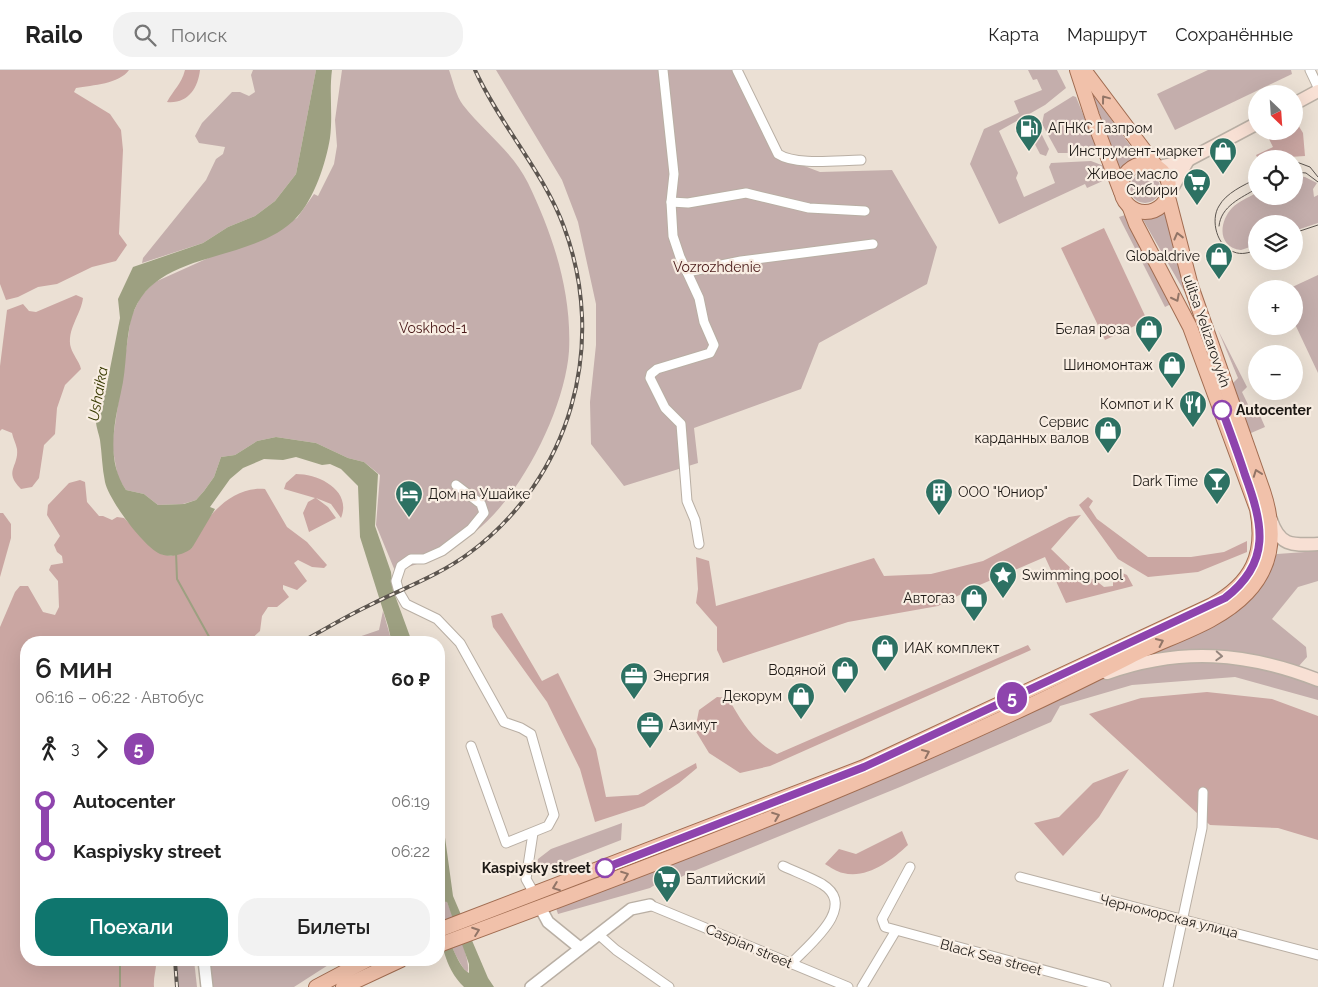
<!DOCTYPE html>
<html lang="ru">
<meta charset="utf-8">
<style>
:root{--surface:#fff;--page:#f2f2f2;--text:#222;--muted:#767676;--line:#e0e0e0;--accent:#0f766e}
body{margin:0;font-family:Raleway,sans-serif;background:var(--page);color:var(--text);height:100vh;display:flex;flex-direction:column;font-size:19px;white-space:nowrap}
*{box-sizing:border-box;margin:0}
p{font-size:16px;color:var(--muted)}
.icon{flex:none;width:28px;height:28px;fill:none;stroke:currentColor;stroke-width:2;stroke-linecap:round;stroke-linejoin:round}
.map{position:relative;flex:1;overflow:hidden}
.panel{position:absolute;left:20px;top:566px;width:425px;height:330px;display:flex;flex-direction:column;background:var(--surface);border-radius:20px;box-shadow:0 5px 20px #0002}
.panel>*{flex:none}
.badge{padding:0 10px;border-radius:16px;font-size:18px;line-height:32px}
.needle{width:32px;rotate:155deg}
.tools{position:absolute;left:1248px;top:15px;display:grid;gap:10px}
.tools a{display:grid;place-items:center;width:55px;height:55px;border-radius:50%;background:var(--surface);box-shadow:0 5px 20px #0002;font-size:25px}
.map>.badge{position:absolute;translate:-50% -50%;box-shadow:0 0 0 2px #fff}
.legs{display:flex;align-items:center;gap:8px;height:55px;padding:0 15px;font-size:16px}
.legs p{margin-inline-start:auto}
.overview{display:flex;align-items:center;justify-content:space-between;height:85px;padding:0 15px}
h1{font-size:28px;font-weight:600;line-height:38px}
.action{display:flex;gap:10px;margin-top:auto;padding:10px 15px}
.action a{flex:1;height:58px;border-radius:20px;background:var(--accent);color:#fff;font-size:20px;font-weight:600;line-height:58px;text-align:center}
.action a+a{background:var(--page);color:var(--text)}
ul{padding:0 15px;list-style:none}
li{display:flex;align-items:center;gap:18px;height:50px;font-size:19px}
li i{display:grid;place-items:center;width:8px;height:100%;margin:0 6px;background:currentColor}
li i::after{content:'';width:12px;height:12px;margin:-6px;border:4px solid;border-radius:50%;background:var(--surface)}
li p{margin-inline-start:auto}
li:first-child i{background:linear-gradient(#0000 50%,currentColor 0)}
li:last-child i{background:linear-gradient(currentColor 50%,#0000 0)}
header{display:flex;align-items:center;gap:30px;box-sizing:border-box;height:70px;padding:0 25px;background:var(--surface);border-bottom:1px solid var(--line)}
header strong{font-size:24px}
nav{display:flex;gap:28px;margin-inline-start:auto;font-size:18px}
.search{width:350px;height:45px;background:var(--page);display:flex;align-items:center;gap:12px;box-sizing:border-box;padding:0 18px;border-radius:20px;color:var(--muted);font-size:19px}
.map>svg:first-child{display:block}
</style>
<header>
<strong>Railo</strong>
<div class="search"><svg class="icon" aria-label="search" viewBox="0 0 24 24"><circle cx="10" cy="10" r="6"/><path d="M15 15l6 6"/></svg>Поиск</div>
<nav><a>Карта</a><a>Маршрут</a><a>Сохранённые</a></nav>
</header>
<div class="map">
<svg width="1318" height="917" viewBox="0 0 1318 917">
<rect width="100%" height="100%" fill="#ebe0d4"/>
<!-- green -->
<g fill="#c4aeac">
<path d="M253 0H316L296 104 275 131 255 146 228 157 203 173 142 193 143 188 206 110 216 89 223 84 225 77 199 73 195 66 202 53 232 22H240L249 26 255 22 251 5Z"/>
<path d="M342 0H449C453 11 456 26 463 35 484 62 513 82 528 113 553 165 572 222 569 281 565 339 521 426 475 462 451 481 424 493 395 501L376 455 380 405 364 392 348 388 316 373 276 367 257 371 235 385 221 387 214 407 204 421 196 430 183 434 158 435 144 424 126 420 118 408 112 375 131 247 141 226 155 212 297 148 314 124 318 126 334 94 337 76 335 50Z"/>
<path d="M496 0H734L773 84 820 102 892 100 937 177 927 214 819 273 801 319 694 358 698 393 624 416 591 374 590 332 596 275V234L578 152 562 110Z"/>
<path d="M1028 0H1057L1066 18 1045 35 999 61 1018 103 1016 108 1024 127 1055 113 1049 97 1051 93 1091 91 1104 96 1107 106 1105 110 1087 118 1085 114 999 154 970 94 984 59 1019 43 1014 31 1042 20 1037 9 1033 10Z"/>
<path d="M1208 0H1291L1292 4 1175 60 1157 24Z"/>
<path d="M1091 21 1139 88 1120 99Z"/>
<path d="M1073 26 1076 27 1097 78 1091 83H1058L1042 54 1044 44Z"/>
<path d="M1032 54 1038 57 1049 79 1046 86 1040 84 1028 61V57Z"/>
<circle cx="1145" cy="118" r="15"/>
<path d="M1294 106 1305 107 1317 113 1313 119 1314 127 1318 125V153L1294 161V154H1256V175L1241 180C1217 177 1219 152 1232 138 1239 131 1248 128 1256 123V126H1294Z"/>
<path d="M1164 140 1188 228 1142 148 1153 147Z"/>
<path d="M1125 145 1173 233 1165 237 1119 147Z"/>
<path d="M1318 205V303L1294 252V219H1288Z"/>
<path d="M1218 260 1247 317 1242 322 1253 345 1259 343 1265 357 1251 363 1247 362 1236 337 1233 313 1238 308Z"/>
<path d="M1318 478V511L1298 517 1272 549 1306 577 1307 587 1298 597C1237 579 1197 577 1135 588 1179 569 1233 555 1262 515 1269 506 1271 493 1277 484L1305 482 1306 479Z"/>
<path d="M383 541 391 569 389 572H344L379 560Z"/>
<path d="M1236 589 1318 612V630L1235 607 1132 615 1060 636 1051 652 900 717 689 803 671 812 664 809 650 818 558 844 556 838 616 816 649 799 1081 615 1130 597Z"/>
<path d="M622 753 621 770 557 795 539 805 535 802 538 789 551 779Z"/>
<path d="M442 830 447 832C452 844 473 895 467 903 455 889 439 850 439 831Z"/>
<path d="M177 890H194L197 917H179Z"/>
<path d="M209 890H336L294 917H212Z"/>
</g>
<!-- forest -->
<g fill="#caa6a2">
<path d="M0 0H129C119 14 93 15 76 18L74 22 110 44 121 60 123 80 119 164 127 175 116 191 92 197 57 214 38 217 18 227 6 230 0 214Z"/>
<path d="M185 0H200C198 18 188 34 167 32 174 19 181 15 185 0Z"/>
<path d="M1295 50 1303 63 1305 86 1258 89 1256 85 1273 77 1267 65 1273 61H1294Z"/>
<path d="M1104 158 1147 250 1105 270 1061 178Z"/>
<path d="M76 225 83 228C81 245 66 260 71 278 73 285 79 291 81 299L65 315 57 338 55 364 44 375 39 408 32 417 21 419C3 401 19 397 17 379 16 374 13 368 12 363L2 359 0 361V296L7 240 23 234 29 241 36 242Z"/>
<path d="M296 404C320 404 352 421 341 448L331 434 316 428 328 437 336 448 309 462 303 443 308 432 315 428 284 419 286 413Z"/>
<path d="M80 410 85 412 87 432 99 446H103L112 450 117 447 124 448 161 484 171 486 192 478C203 448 231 416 265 419L287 457 307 472 327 495 324 498 312 497 298 490 294 493 307 511 297 520 283 515V519L289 527 277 537H268L262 546 260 561 248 572H26V890H156C157 899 153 907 154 917H0V557L15 522 20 516H28L43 542 55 545 59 537 58 511 49 500 51 495 63 493 62 486 57 482 54 475 60 466 47 445 48 435 69 413Z"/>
<path d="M1088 427 1093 431 1089 437 1097 449 1148 487H1191L1224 482 1247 471V482L1198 502 1148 507 1118 489 1079 435Z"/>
<path d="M0 443H3L11 454V468L0 507Z"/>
<path d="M1081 445 1051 479 1082 509H1094L1104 517 1113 516V503L1118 501 1127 505 1133 516 1066 533 1045 487 975 517 938 536 848 552 723 593 717 580V557L696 533 698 519 696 487 709 491 716 536 874 488 884 506 931 504 983 491 1069 447Z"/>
<path d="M502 543 542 611 558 603 596 679 606 727 638 725 696 693 697 698 679 713 644 736 595 752 580 699 547 632 493 557 491 546Z"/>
<path d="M1028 575 1031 580 770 696 740 703 709 683 695 660 699 640 717 627 728 628C742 652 752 670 777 684Z"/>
<path d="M1207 622 1272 629 1318 646V770L1278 758 1210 755 1089 644 1141 628Z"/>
<path d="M1129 699 1099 747 1063 786 1034 753 1059 747 1093 713Z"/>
<path d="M902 761 908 775C891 791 867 809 843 803 837 802 830 797 825 794L839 779 856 784Z"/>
</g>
<!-- water -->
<g fill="#9da081">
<path d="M316 0H332C329 23 333 45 330 68 326 93 314 129 297 147 253 195 152 178 132 247 125 269 127 298 121 322 114 354 106 391 126 420L144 424 158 435 184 434 196 430 204 421 214 407 221 387 235 385 257 371 276 367 316 373 348 388 364 392 378 404 375 456 391 502 393 520 412 572H389L391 569 388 556 360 467 358 416 341 399 330 394 322 395 296 387 283 390 264 389 243 398 230 409 210 437 215 439 192 478C184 485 170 488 160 484 143 476 109 430 105 412 102 398 102 384 100 370 99 364 96 357 96 351 97 342 102 331 104 321L106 319 120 248 118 229 133 197 203 173 228 157 255 146 275 131 296 104Z"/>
<path d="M439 741 444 760 453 826 488 908 494 917H464C444 898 439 867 439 841 444 854 457 898 469 903V894L447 832 439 831Z"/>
</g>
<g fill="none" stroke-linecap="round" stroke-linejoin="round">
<!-- stream -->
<g stroke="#9da081" stroke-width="2">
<path d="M176 482 177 509 212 572"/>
<path d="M120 917V890"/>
</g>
<!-- minor casing -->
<g stroke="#b9afa4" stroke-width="11">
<g id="minor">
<path d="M663 0 674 104 671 132 673 166 680 187 687 202 741 191 873 174"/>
<path d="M737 0 778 84C796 96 839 90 861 90"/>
<path d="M1310 0 1318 17"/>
<path d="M671 132 688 133 746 123 809 138 865 141"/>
<path d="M687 202 699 228 704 252 714 275 710 283 657 299 651 304 650 308 665 338 681 354 687 431 695 450 699 474"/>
<path d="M456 415 481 434 484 443 471 459 442 481 424 489H411L401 496 396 511 399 522 406 534 437 549 460 573 504 652 521 658 531 664 554 745 548 756 506 773 471 676"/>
<path d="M533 763 526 809 535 825"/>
<path d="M783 796C796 802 810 807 822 814 859 837 808 875 791 894"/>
<path d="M910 797 882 849 885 857 1106 917"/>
<path d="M1020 807 1318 885"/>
<path d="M650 835 848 917"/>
<path d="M598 864 616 880 669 917"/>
<path d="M862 917 895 862"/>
<path d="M1168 917 1202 758 1203 722"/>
</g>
</g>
<!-- tertiary casing -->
<g stroke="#b9afa4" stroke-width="14">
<g id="tertiary">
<path d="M540 837 548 852 580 878"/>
<path d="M204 890 207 917"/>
<path d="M531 917 631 839 650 835"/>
</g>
</g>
<!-- secondary casing -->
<g stroke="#b9afa4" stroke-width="15">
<g id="secondary">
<path d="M1294 34 1318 21"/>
<path d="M1159 97 1188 90 1256 54"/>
<path d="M1170 122 1188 90"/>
<path d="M1271 450C1280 477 1293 475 1318 474"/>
<path d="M1107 603C1181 577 1246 582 1318 610"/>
</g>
</g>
<!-- primary casing -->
<g stroke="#a16c51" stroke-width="16">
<g id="primary">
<path d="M1077 0 1092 46 1121 122"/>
<path d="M1084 0 1156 96"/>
<circle cx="1145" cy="118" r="24"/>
<path d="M439 860 864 697 1212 535C1252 513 1266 484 1257 439L1190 257 1136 154 1130 138"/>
<path d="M439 875C673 788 907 700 1129 587 1167 567 1217 555 1247 523 1275 494 1275 457 1263 421L1191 216 1168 127"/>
<path d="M316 917 367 890"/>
<path d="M343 917 401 890"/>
</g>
</g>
<!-- minor -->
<use href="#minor" stroke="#fff" stroke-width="9"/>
<!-- tertiary -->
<use href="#tertiary" stroke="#fff" stroke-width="11"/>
<!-- secondary -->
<use href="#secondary" stroke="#f8e0d4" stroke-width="12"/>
<!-- primary -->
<use href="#primary" stroke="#f1c1aa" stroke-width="14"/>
<!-- tram -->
<g stroke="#5c554f" stroke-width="1">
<path d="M1294 91 1310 97 1318 107"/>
<path d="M1294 102 1306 103 1318 112"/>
<path d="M1256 109C1244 115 1226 123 1219 136 1210 150 1217 177 1234 182 1241 185 1249 183 1256 180"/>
<path d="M1219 156C1221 136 1241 128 1256 119"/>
<path d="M1294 163 1318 155"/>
</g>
<!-- rail casing -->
<g stroke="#5c554f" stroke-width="4">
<g id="rail">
<path d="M302 572C323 560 345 547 368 536 401 519 438 506 468 484 571 409 608 275 564 157 543 101 500 55 475 0"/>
<path d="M175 890 177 917"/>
</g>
</g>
<!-- rail -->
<use href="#rail" stroke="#f8ede2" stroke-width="2" stroke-dasharray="5.5" stroke-linecap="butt"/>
</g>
<!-- one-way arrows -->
<defs><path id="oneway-chevron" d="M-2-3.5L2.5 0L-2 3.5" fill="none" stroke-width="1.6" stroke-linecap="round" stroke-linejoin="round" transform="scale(1.25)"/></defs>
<g stroke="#927567">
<use href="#oneway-chevron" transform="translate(1105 29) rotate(-127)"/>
<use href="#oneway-chevron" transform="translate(1178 166) rotate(-104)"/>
<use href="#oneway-chevron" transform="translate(1176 228) rotate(63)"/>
<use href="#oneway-chevron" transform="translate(1257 403) rotate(-110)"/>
<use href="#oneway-chevron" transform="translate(1160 572) rotate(-25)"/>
<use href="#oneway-chevron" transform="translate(926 683) rotate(-24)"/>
<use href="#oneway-chevron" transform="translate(776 746) rotate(-21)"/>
<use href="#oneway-chevron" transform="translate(625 805) rotate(-21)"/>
<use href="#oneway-chevron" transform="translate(556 817) rotate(159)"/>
<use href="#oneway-chevron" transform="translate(476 861) rotate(-20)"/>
</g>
<use stroke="#95867e" href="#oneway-chevron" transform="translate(1219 586) rotate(3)"/>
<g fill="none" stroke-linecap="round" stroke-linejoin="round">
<!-- line-1 casing -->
<g stroke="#fff" stroke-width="11">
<path id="line-1" d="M605 798 864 697 1225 528C1272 492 1263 454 1245 405 1238 383 1230 362 1222 340"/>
</g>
<!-- line-1 -->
<use href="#line-1" stroke="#8e44ad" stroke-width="8"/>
</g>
<!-- icons -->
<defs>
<g id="fuel-pin" transform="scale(1.4375)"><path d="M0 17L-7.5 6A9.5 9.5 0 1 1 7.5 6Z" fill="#2d7163" stroke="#f8ede2"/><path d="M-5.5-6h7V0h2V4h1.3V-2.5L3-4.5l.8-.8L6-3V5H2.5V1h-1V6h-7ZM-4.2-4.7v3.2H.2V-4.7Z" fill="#fff"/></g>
<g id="shop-pin" transform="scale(1.4375)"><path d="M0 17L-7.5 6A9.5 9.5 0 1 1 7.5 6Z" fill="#2d7163" stroke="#f8ede2"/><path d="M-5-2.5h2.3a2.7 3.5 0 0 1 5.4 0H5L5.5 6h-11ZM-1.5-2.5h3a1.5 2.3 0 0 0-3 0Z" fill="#fff"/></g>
<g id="supermarket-pin" transform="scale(1.4375)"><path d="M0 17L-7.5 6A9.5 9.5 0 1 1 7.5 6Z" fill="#2d7163" stroke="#f8ede2"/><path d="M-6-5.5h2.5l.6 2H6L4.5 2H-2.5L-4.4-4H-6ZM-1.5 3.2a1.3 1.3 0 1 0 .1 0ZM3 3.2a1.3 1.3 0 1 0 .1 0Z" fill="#fff"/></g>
<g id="restaurant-pin" transform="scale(1.4375)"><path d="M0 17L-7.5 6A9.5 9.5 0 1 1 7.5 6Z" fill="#2d7163" stroke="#f8ede2"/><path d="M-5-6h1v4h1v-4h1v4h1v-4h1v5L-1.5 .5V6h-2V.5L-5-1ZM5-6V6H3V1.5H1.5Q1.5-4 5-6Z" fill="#fff"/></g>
<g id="bar-pin" transform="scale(1.4375)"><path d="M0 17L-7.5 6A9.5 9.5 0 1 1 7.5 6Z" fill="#2d7163" stroke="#f8ede2"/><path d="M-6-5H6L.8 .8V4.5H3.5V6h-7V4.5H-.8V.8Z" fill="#fff"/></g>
<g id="building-pin" transform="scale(1.4375)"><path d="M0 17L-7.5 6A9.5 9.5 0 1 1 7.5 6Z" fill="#2d7163" stroke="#f8ede2"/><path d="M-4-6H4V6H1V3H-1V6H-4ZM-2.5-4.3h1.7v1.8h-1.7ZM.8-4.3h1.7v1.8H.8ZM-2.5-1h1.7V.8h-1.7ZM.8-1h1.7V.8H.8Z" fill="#fff"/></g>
<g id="hotel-pin" transform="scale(1.4375)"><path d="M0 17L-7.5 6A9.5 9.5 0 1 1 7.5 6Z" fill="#2d7163" stroke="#f8ede2"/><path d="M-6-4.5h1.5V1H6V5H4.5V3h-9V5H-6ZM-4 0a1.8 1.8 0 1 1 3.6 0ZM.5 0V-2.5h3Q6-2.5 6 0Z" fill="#fff"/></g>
<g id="sight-pin" transform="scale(1.4375)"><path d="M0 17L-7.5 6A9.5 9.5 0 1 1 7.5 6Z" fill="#2d7163" stroke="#f8ede2"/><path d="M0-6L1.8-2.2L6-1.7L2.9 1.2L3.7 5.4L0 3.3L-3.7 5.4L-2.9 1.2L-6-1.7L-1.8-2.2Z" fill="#fff"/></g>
<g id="office-pin" transform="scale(1.4375)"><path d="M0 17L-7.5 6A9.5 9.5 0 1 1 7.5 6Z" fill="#2d7163" stroke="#f8ede2"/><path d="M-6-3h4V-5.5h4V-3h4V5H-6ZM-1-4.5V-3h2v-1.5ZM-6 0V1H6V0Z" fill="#fff"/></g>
</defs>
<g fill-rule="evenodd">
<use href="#fuel-pin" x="1029" y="58"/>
<use href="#shop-pin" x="1223" y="81"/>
<use href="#supermarket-pin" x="1197" y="112"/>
<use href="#shop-pin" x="1219" y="186"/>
<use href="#shop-pin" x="1149" y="259"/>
<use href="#shop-pin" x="1172" y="295"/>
<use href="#restaurant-pin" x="1193" y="334"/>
<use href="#shop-pin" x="1108" y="360"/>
<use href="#bar-pin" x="1217" y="411"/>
<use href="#building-pin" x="939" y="422"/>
<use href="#hotel-pin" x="409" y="424"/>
<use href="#sight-pin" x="1003" y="505"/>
<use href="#shop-pin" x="974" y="528"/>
<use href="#shop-pin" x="885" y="578"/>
<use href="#shop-pin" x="845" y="600"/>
<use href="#office-pin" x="634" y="606"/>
<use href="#shop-pin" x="801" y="626"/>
<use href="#office-pin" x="650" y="655"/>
<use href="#supermarket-pin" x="667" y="809"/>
</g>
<!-- markers -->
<g fill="#fff" stroke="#8e44ad" stroke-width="2.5">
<circle cx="1222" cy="340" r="9"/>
<circle cx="605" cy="798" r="9"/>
</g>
<g text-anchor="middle" stroke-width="4.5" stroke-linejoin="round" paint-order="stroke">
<!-- poi labels -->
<g font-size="14" fill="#1d1915" stroke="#f8ede2" text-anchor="end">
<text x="1048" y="63" text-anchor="start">АГНКС Газпром</text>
<text x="1204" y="86">Инструмент-маркет</text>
<text x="1178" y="109">Живое масло<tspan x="1178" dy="16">Сибири</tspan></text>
<text x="1200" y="191">Globaldrive</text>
<text x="1130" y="264">Белая роза</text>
<text x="1153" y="300">Шиномонтаж</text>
<text x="1174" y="339">Компот и К</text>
<text x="1089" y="357">Сервис<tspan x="1089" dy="16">карданных валов</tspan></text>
<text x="1198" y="416">Dark Time</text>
<text x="958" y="427" text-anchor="start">ООО "Юниор"</text>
<text x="428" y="429" text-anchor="start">Дом на Ушайке</text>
<text x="1022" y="510" text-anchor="start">Swimming pool</text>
<text x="955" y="533">Автогаз</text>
<text x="904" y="583" text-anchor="start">ИАК комплект</text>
<text x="826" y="605">Водяной</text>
<text x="653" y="611" text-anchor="start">Энергия</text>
<text x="782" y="631">Декорум</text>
<text x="669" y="660" text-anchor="start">Азимут</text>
<text x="686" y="814" text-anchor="start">Балтийский</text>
</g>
<!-- park labels -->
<g font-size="14" fill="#491918" stroke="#f8ede2">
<text x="717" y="202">Vozrozhdenie</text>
<text x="433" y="263">Voskhod-1</text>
</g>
<!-- street labels -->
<g font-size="14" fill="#1d1915" stroke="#f8ede2">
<text transform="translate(1207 261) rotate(71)" y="5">ulitsa Yelizarovykh</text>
<text transform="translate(1169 846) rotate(14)" y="5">Черноморская улица</text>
<text transform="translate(749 876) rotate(23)" y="5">Caspian street</text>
<text transform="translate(991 887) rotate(15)" y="5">Black Sea street</text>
</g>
<!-- stop labels -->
<g font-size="14" font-weight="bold" fill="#1d1915" stroke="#f8ede2" text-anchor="start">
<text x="1236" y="345">Autocenter</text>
<text x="591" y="803" text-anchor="end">Kaspiysky street</text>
</g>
<!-- water labels -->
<g font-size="15" font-style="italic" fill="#383a01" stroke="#f8ede2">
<text transform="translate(98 324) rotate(-80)" y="5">Ushaika</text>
</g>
</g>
</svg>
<div class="tools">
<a><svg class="needle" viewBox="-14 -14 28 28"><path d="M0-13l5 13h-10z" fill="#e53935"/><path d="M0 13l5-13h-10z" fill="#767676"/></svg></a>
<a><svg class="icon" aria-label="locate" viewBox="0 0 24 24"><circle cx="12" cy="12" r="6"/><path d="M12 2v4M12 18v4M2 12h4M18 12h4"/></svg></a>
<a><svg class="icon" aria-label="layers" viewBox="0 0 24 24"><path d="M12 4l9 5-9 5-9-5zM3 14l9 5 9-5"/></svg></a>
<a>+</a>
<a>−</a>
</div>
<b class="badge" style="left:1012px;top:628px;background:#8e44ad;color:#fff">5</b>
<section class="panel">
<div class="overview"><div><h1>6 мин</h1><p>06:16 – 06:22 · Автобус</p></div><b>60 ₽</b></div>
<div class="legs"><svg class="icon" aria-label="walk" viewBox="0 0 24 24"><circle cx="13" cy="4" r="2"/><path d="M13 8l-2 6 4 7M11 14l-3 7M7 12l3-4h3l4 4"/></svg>3<svg class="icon" aria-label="forward" viewBox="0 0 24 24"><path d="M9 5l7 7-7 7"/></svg><b class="badge" style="background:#8e44ad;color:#fff">5</b></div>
<ul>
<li><i style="color:#8e44ad"></i><b>Autocenter</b><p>06:19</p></li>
<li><i style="color:#8e44ad"></i><b>Kaspiysky street</b><p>06:22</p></li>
</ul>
<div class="action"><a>Поехали</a><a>Билеты</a></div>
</section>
</div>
